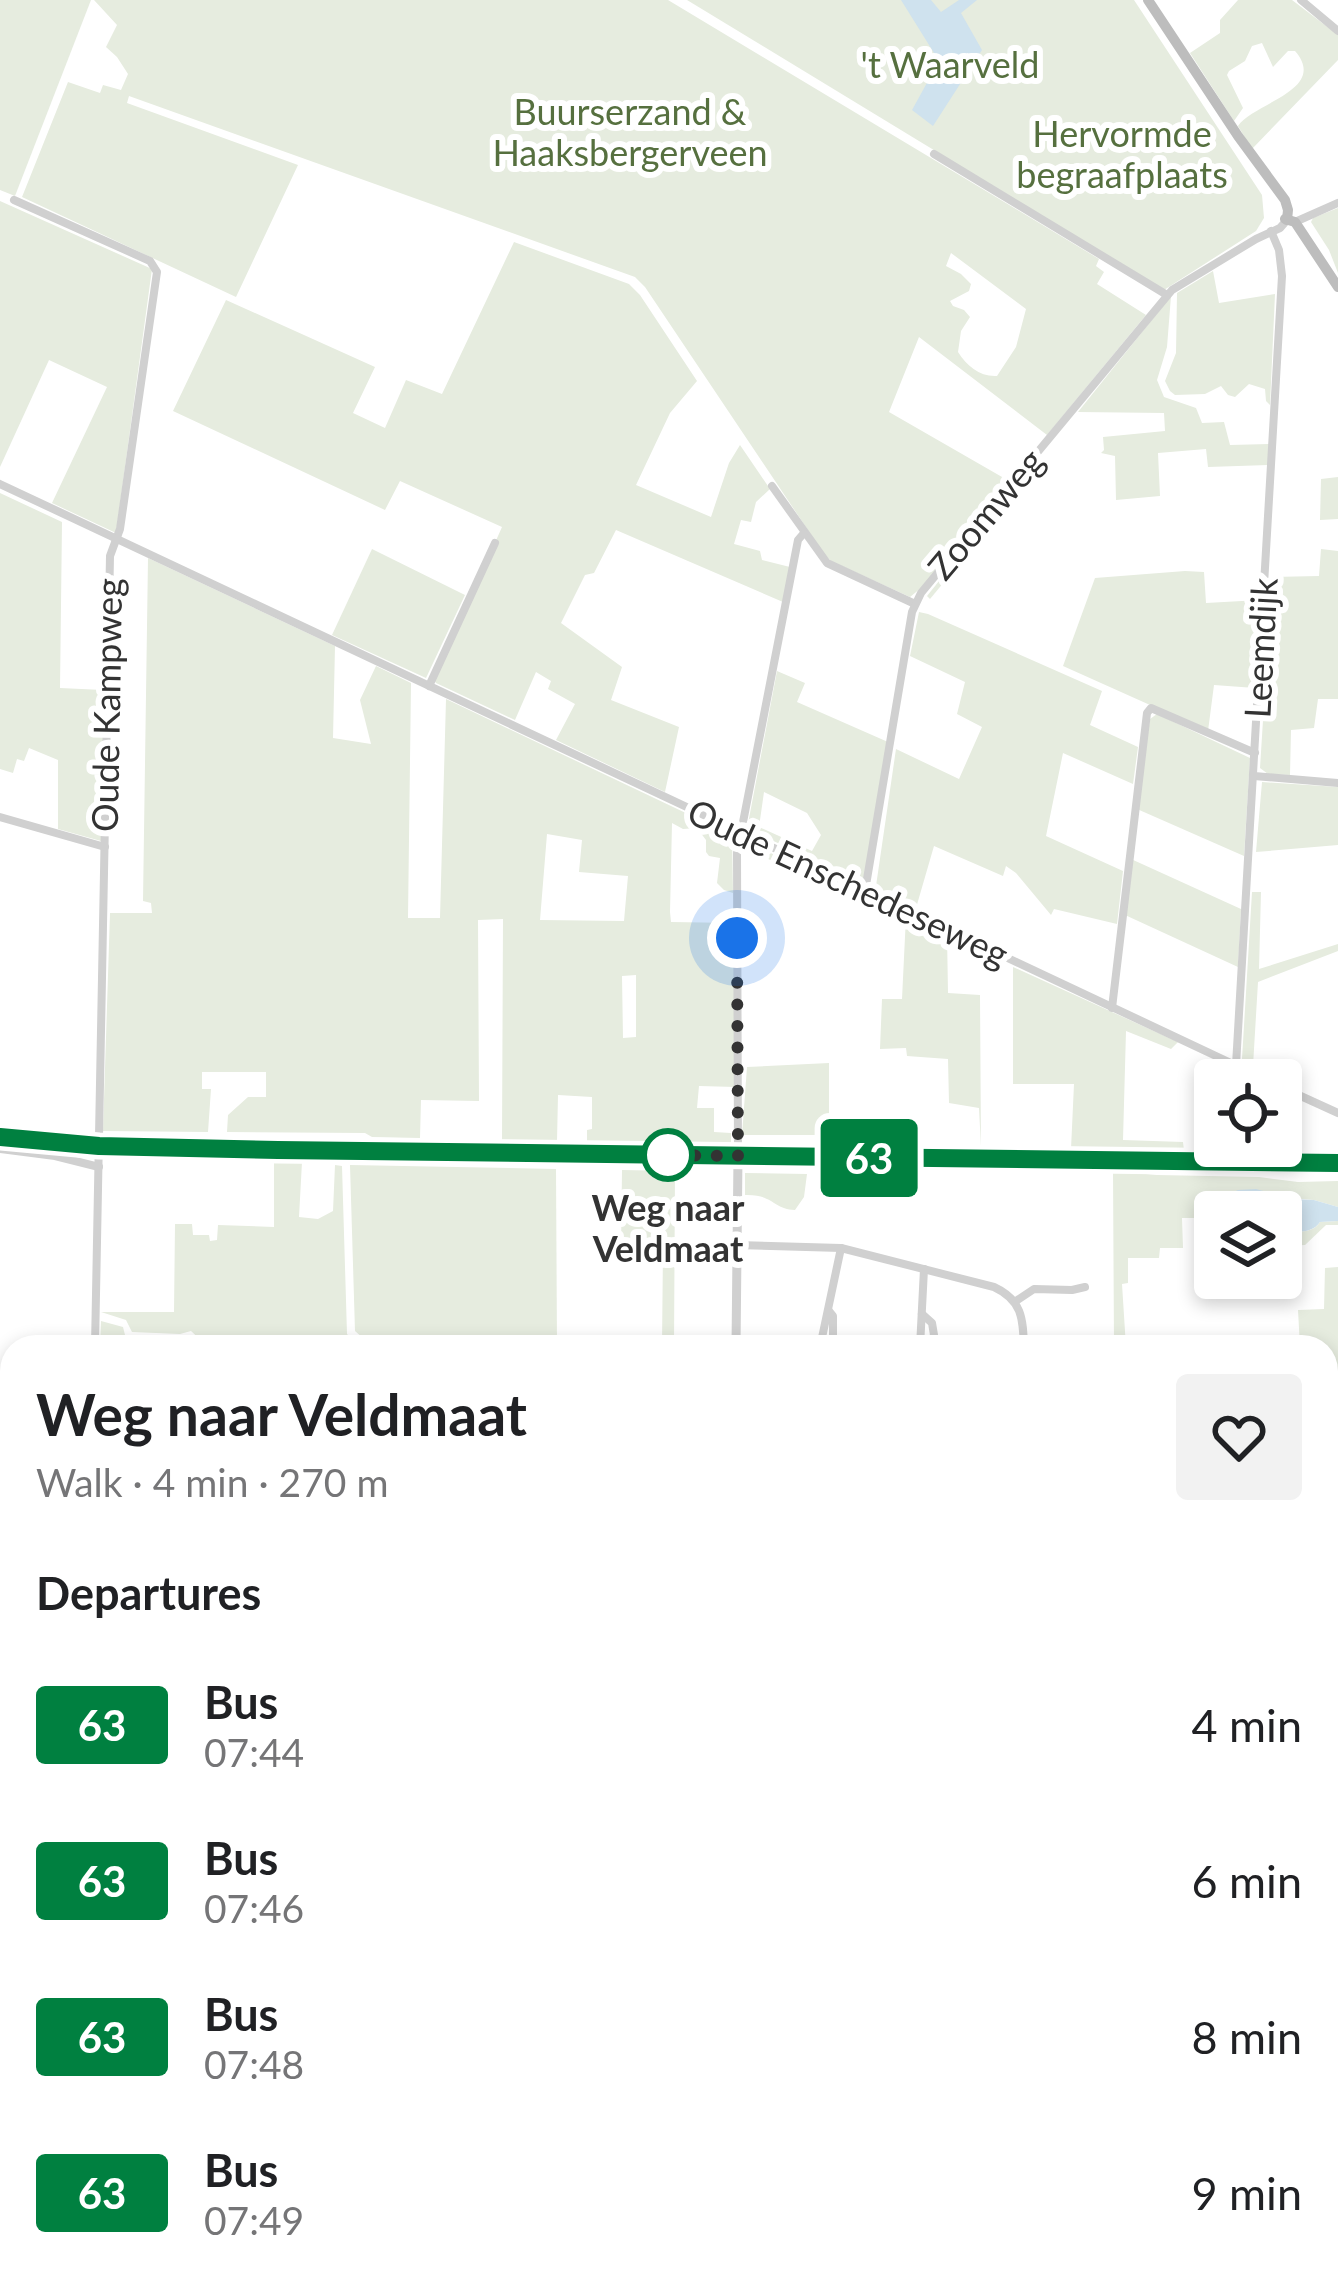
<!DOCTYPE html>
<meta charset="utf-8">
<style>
:root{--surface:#fff;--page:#f2f2f2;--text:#202124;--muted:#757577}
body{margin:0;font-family:Lato,sans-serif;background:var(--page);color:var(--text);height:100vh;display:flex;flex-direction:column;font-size:45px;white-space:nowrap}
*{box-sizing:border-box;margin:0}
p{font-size:39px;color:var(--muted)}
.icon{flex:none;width:66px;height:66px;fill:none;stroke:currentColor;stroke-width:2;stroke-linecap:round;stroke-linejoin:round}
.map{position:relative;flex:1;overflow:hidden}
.sheet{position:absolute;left:0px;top:1335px;width:1338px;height:963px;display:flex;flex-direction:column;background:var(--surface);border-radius:36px 36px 0 0;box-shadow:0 6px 18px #0003}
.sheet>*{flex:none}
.badge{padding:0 24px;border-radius:9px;font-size:42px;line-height:78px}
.tools{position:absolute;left:1194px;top:1059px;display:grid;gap:24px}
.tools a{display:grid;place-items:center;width:108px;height:108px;border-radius:12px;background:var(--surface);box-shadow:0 6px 18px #0003;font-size:60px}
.you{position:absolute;width:60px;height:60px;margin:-30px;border:9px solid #fff;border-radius:50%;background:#1a73e8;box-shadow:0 0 0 18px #1a73e833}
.map>.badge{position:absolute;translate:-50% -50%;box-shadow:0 0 0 6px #fff}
h2{padding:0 36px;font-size:45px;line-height:108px}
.round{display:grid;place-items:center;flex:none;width:126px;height:126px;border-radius:12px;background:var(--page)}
.headline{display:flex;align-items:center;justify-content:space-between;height:204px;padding:0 36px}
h1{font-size:57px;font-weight:700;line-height:90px}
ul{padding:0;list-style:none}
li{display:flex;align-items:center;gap:36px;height:156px;padding:0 36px}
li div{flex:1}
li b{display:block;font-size:45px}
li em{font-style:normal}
li .badge{min-width:132px;font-weight:700;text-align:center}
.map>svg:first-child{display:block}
</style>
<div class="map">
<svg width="1338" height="2296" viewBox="0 0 1338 2296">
<rect width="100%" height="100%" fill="#fff"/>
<!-- green -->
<g fill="#e6ecdf" fill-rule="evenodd">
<path d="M0 0H91L15 196 0 190Z"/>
<path d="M94 0H668L1099 259 1096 266 1104 272 1097 284 1146 315 1047 435 919 337 889 412 1009 481 921 588 910 597 831 561 824 554 645 287 635 277 129 96 127 103 298 165 236 297 22 197 68 82 100 93 103 85 121 90 128 74 117 57 106 47 117 25ZM951 253 1026 309 1016 347 997 376C980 377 967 366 958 352L961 331 970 317 964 310 953 306 950 301 969 291 971 284 961 274 946 266Z"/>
<path d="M687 0H1134L1262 195 1264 218 1256 231 1164 290Z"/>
<path d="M1238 0H1292L1338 35V60L1252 149 1238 126C1253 103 1329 90 1295 51H1288L1273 67 1262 43 1252 46 1245 61 1229 71 1227 75 1243 108 1234 121 1190 53 1220 33V20Z"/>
<path d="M0 201 152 269 116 533 52 503 107 387 49 360 0 467Z"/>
<path d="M1338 208V273L1329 250 1311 222 1313 218Z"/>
<path d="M514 242 629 284 640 295 697 381 670 413 636 485 711 517 729 463 740 445 770 489 756 502 751 522 741 520 734 544 760 551 762 560 790 567 783 602 616 530 594 573 585 575 561 623 622 667 611 700 679 727 665 792 556 740 575 704 548 689 551 681 536 672 515 720 436 683 434 680 502 527 400 481 385 510 173 411 226 300 375 367 353 413 385 428 406 380 442 394Z"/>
<path d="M1213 271 1219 303 1275 294 1270 405 1266 401 1265 389 1249 384 1235 397 1228 395 1221 386 1205 394 1175 395 1170 391 1165 381 1176 353 1177 293Z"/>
<path d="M1171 296 1167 347 1157 380 1164 397 1196 408 1202 423 1224 422 1230 445 1269 444 1268 465 1208 467 1206 449 1158 453 1160 496 1116 500 1115 456 1101 453 1104 450 1103 437 1165 431 1164 413 1078 412Z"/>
<path d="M1338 477V519L1320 520 1321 479Z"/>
<path d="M0 493 62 522 60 688 103 690V835L101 841 58 829V760L29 748 24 761 17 759 13 773 0 769Z"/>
<path d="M997 509 1002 512 930 599 927 596Z"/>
<path d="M372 549 465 595 426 678 332 635Z"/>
<path d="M1321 549 1338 551V699H1318L1314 728 1291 730 1290 775 1268 774 1260 768 1272 577 1319 576Z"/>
<path d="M148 558 335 646 333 738 371 744 360 700 376 666 411 683 408 918H440L446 699 732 835 733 893 724 890 717 883 720 858 709 856 706 852V840L697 828 683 829 672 823 670 912 671 922 734 923 736 1087 699 1086 697 1108H714V1132L731 1133V1144L587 1142V1130L592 1129V1097L558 1095 557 1141 502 1140 503 919 478 920 479 1101 421 1100 420 1138 372 1137 365 1133 227 1132 228 1115 248 1097H266V1072H202V1089H211L208 1132 103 1131 110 913H152L151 903 143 901ZM547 834 582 840 579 872 628 876 624 921 540 920ZM636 975V1037L623 1038 622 976Z"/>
<path d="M1185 571 1204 572 1206 603 1260 600 1255 688 1214 685 1208 731 1063 666 1095 578Z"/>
<path d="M919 612 928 614 1102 691 1090 725 1138 747 1133 784 1063 753 1046 836 1123 871 1117 924 1054 909 1051 915 1016 873 1006 866 1003 876 934 846 916 908 882 893 876 886 896 749 959 779 982 727 957 714 965 682 910 656Z"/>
<path d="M777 671 805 683 797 702 888 742 865 883 747 829ZM764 792 807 813 821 835 812 851 759 827Z"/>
<path d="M1157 714 1250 758 1244 856 1137 809 1150 719Z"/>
<path d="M1262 782 1338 787V845L1256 852Z"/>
<path d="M747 842 887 907V916L743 847Z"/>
<path d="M1131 859 1241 909 1238 967 1125 915Z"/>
<path d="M1252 892H1261L1259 969 1338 944V951L1258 982 1253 1066 1242 1059Z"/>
<path d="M906 916 947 934 948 993 980 995 981 1147 979 1108 949 1103 948 1059 907 1056 906 1048 880 1049 882 999H902Z"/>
<path d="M1013 967 1178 1042 1171 1049 1126 1031 1123 1140 1183 1142 1184 1150 1071 1149 1074 1084H1013Z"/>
<path d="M829 1063V1135H742L747 1067Z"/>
<path d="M274 1160 302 1162 299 1217 318 1219 333 1211 335 1165 342 1166 347 1334 359 1347 207 1346 191 1331 180 1334 132 1332 126 1320 101 1312H174L175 1224H192L193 1235H209L210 1241 217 1240 218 1225 274 1227Z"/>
<path d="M350 1165 556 1169 557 1347H373L355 1331Z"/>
<path d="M622 1170 675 1171 674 1347H662L663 1247 621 1249Z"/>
<path d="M1113 1171 1157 1175 1259 1177 1298 1182 1338 1181V1207L1314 1200 1267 1196 1227 1203 1244 1208 1246 1212H1215V1250H1210L1208 1218H1182L1183 1248H1160L1159 1258H1128V1283L1122 1284 1126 1347H1114Z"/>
<path d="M745 1173 807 1174 804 1197 795 1210C773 1209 773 1194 745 1195Z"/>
<path d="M1338 1221V1225H1326L1305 1245 1288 1246 1286 1250H1281V1231C1295 1231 1312 1235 1320 1222Z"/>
<path d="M1338 1267V1373L1326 1372V1347H1300L1298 1310 1324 1309 1325 1268Z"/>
<path d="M101 1321 123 1327 125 1335 122 1347H100Z"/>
<path d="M5 1709 12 1711V1869L0 1846V1710Z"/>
<path d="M0 1864 12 1887V1951L0 1952Z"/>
<path d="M12 2069V2286H64L56 2296H0V2074Z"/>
<path d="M110 2286H233L240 2296H116Z"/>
<path d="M243 2286H441L439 2296H250Z"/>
</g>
<!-- water -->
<g fill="#cfe2ee">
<path d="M901 0H931L941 12 959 0H977L961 13 982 50 933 126 912 110 939 61Z"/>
<path d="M1256 1189 1267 1192 1270 1198 1314 1200 1338 1207V1221L1320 1222C1311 1235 1295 1231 1281 1231V1212H1246L1244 1208 1227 1204 1229 1194 1238 1190Z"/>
</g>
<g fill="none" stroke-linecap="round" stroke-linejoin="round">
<!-- pedestrian -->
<g stroke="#d0d0d0" stroke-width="4.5">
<path d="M1326 2178 1338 2170"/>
<path d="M1079 2286 1085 2296"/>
<path d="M1127 2296 1145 2286"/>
</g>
<!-- minor -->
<g stroke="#d0d0d0" stroke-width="8">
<path d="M1301 0 1338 31"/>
<path d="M934 154 1167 295"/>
<path d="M14 200 150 261 157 272 120 529 110 556 95 1347"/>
<path d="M1295 222 1338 203"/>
<path d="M0 484 1267 1080"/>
<path d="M772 486 827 563 915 604"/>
<path d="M429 686 495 543"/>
<path d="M1254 776 1338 783"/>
<path d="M0 817 105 847"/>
<path d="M865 891 912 612 921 593 1172 290 1256 239 1280 228 1287 220"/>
<path d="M1112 1008 1147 713 1151 708 1255 753"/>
<path d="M1236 1065 1282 276 1279 250 1271 231"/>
<path d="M1281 1087 1338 1113"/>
<path d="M0 1149 55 1156 99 1167"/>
<path d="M738 1156 737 853 798 540 804 533"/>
<path d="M736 1245 841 1248 994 1287C1022 1300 1023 1318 1024 1347"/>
<path d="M1016 1301 1034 1289 1072 1290 1085 1287"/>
<path d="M829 1311 833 1316V1347"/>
<path d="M922 1314 932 1323 934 1335 928 1347"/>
<path d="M820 1347 841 1248"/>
<path d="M920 1347 924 1269"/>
<path d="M1326 1412 1338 1411"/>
<path d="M0 1575H12"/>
<path d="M1326 1583 1338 1578"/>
<path d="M0 1605 12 1601"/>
<path d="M1326 1662 1338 1658"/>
<path d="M1326 1761 1338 1759"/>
<path d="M1326 1866 1338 1863"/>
<path d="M0 1957 12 1956"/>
<path d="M0 2068 12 2064"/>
<path d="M1326 2146 1338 2166"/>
<path d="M1326 2270 1338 2261"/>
<path d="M1326 2285 1333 2296"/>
<path d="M106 2286 112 2296"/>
<path d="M619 2286 617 2287 622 2296"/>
<path d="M756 2286 762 2296"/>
<path d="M906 2286 911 2296"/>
<path d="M1188 2286 1194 2296"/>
<path d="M1272 2286 1276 2296"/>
<path d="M798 2296 817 2286"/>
<path d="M925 2296H934"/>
<path d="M1210 2296 1227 2286"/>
<path d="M1294 2296 1306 2286"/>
</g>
<!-- tertiary -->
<g stroke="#d0d0d0" stroke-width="9">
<path d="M736 1347 738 1156"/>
<path d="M1326 1455 1338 1423"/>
<path d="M1326 1931 1338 1965"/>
<path d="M986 2286 991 2296"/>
</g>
<!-- secondary -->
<g stroke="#bdbdbd" stroke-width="10">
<path d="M1148 0 1238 136 1285 200 1288 210 1287 220"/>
<path d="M1285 219 1295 222 1338 287"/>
<path d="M0 1137 99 1146 232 1149 1338 1163"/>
<path d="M0 1855 12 1878"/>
<path d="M239 2286 246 2296"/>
</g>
<!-- rail casing -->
<g stroke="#888" stroke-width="8">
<g id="rail">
<path d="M1326 1819H1338"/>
<path d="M0 1966 12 1965"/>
</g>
</g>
<!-- rail -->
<use href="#rail" stroke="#fff" stroke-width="3" stroke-dasharray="9" stroke-linecap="butt"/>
</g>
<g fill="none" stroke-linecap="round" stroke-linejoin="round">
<!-- line casing -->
<g stroke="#fff" stroke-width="27">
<path id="line" d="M0 1137 99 1146 278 1150 1338 1163"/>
</g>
<!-- line -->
<use href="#line" stroke="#008040" stroke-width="18"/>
<!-- walk -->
<path stroke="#333" stroke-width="12" stroke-dasharray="0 21.6" d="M668 1155H660L738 1156 737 938"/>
</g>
<!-- markers -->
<circle fill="#fff" stroke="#008040" stroke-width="6" cx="668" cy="1155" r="24"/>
<g text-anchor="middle" stroke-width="12" stroke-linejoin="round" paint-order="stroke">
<!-- park labels -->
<g font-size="36" fill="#56703f" stroke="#fff">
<text x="950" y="78">'t Waarveld</text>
<text x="630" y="125">Buurserzand &amp;<tspan x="630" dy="41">Haaksbergerveen</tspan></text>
<text x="1122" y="147">Hervormde<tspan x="1122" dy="41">begraafplaats</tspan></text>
</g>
<!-- street labels -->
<g font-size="36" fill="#333" stroke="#fff">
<text transform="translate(986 514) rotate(-50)" y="13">Zoomweg</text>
<text transform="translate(1261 648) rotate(-87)" y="13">Leemdijk</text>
<text transform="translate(107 705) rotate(-89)" y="13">Oude Kampweg</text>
<text transform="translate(848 883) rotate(25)" y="13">Oude Enschedeseweg</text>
</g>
<!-- stop labels -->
<g font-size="36" font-weight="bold" fill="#333" stroke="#fff">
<text x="668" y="1221">Weg naar<tspan x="668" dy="41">Veldmaat</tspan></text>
</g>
</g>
</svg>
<div class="tools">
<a><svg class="icon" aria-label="locate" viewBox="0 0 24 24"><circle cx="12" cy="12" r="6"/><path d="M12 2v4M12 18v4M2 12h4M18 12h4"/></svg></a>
<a><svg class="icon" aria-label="layers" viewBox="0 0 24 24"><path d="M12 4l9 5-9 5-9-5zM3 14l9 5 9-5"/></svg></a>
</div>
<div class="you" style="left:737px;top:938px"></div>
<b class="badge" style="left:869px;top:1158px;background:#008040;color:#fff">63</b>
<section class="sheet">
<div class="headline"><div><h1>Weg naar Veldmaat</h1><p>Walk · 4 min · 270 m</p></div><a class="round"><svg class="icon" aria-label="heart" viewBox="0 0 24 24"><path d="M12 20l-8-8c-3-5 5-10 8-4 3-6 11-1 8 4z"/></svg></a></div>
<h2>Departures</h2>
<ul>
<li><span class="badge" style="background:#008040;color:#fff">63</span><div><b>Bus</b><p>07:44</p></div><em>4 min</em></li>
<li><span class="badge" style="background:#008040;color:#fff">63</span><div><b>Bus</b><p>07:46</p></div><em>6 min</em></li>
<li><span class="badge" style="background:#008040;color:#fff">63</span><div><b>Bus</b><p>07:48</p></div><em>8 min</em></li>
<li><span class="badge" style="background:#008040;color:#fff">63</span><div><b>Bus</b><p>07:49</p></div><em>9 min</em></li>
</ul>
</section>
</div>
